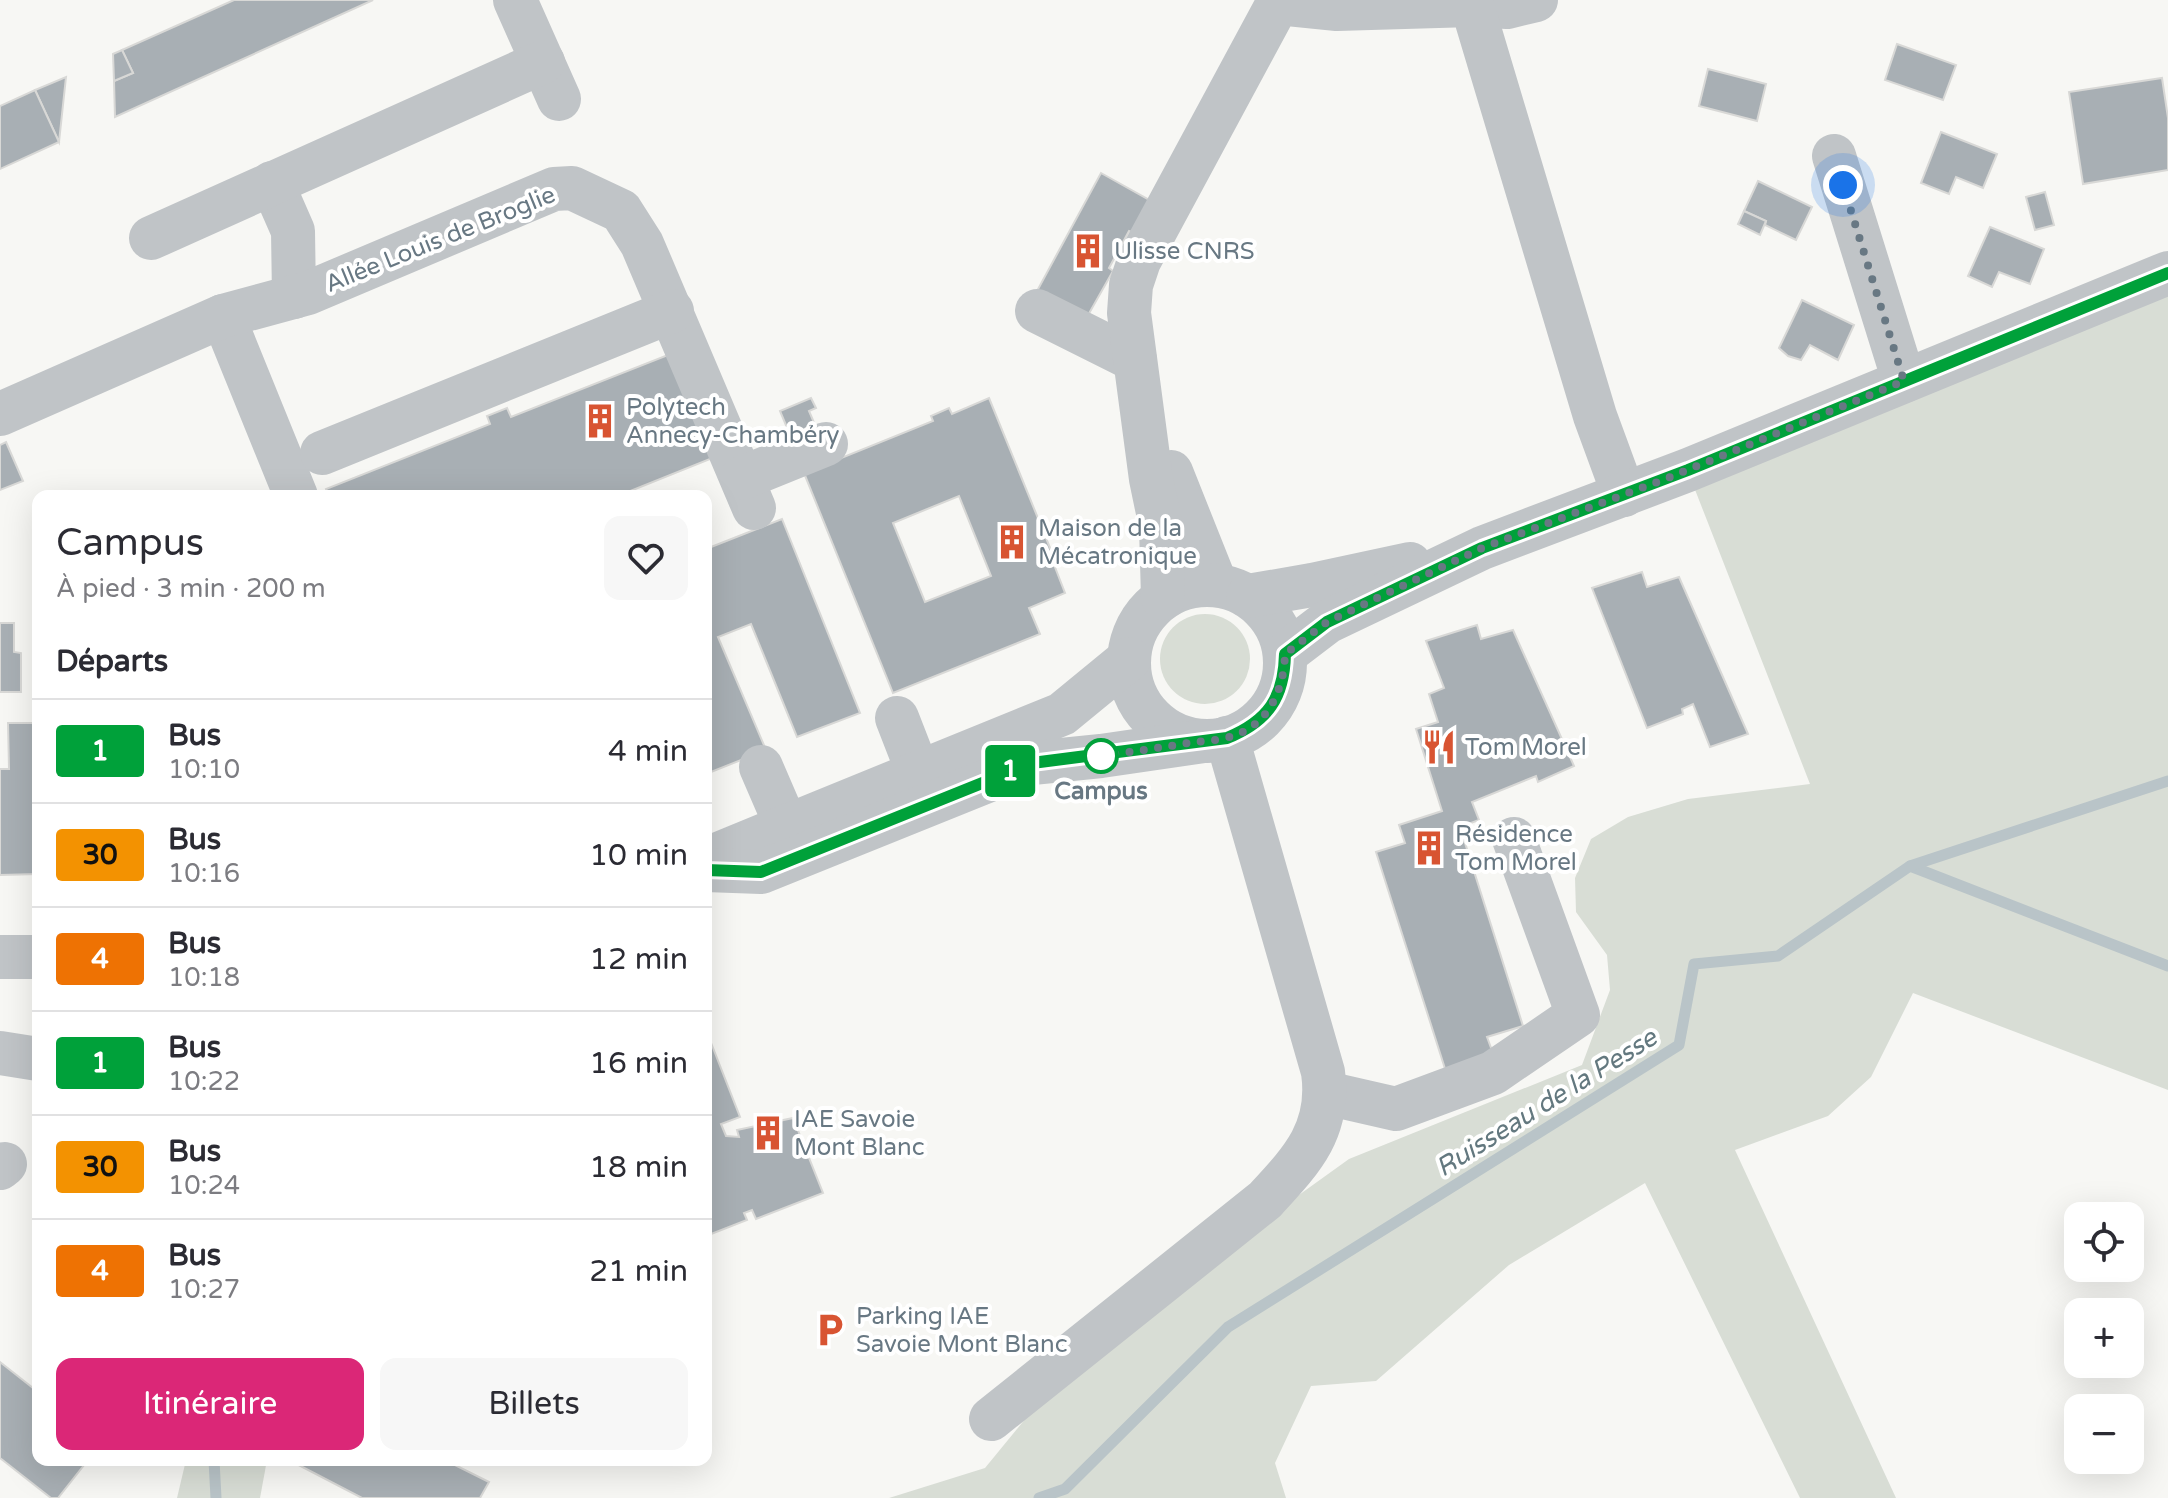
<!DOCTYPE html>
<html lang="fr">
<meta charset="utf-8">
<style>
:root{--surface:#fff;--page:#f7f7f7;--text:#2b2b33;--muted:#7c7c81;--line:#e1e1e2;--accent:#db2777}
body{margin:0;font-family:"Varela Round",sans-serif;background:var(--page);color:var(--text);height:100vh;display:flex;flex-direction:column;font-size:30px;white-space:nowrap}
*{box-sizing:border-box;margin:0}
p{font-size:26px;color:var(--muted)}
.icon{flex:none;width:44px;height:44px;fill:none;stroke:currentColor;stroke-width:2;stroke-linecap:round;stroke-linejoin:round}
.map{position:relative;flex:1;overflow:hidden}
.sheet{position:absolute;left:32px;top:490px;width:680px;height:976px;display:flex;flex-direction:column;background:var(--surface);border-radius:16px;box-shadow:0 8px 32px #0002}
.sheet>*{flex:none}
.badge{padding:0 16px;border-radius:6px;font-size:28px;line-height:52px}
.tools{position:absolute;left:2064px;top:1202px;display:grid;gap:16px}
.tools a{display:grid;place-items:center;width:80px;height:80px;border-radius:16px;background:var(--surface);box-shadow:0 8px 32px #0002;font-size:40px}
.you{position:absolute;width:40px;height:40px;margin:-20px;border:6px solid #fff;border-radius:50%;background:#1a73e8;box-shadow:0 0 0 12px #1a73e833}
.map>.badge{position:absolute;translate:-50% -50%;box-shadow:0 0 0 4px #fff}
h2{padding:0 24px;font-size:30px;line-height:72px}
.round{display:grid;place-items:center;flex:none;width:84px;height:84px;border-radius:16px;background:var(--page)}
.overview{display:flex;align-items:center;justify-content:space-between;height:136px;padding:0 24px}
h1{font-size:38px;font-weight:600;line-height:60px}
.action{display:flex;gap:16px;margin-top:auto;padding:16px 24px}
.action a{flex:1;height:92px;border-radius:16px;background:var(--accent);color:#fff;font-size:32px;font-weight:600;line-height:92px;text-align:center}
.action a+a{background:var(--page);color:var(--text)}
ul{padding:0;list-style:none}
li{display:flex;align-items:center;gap:24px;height:104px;padding:0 24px;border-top:2px solid var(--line)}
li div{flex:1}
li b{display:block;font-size:30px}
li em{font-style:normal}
li .badge{min-width:88px;font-weight:700;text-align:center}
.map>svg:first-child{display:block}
</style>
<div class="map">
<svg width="2168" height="1498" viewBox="0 0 2168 1498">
<rect width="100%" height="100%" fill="#f7f7f4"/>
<!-- green -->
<g fill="#d8ddd5">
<path d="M2168 294V1090L1913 993 1871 1077 1828 1116 1735 1150 1896 1498H1800L1645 1183 1509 1265 1376 1381 1311 1386 1275 1463 1286 1498H889L985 1468 1049 1390 1185 1277 1349 1159 1582 1065 1610 990 1607 955 1576 912 1575 878 1591 839 1628 817 1688 799 1810 784 1692 482Z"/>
<circle cx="1205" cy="659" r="45"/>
<path d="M186 1460H267L260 1498H177Z"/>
</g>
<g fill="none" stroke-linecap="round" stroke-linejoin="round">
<!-- stream -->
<g stroke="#b9c4c8" stroke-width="11">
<path d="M1910 866 2168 966"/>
<path d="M214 1460 216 1498"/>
<path d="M1039 1498 1065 1489 1228 1327 1679 1045 1694 964 1778 956 1910 866 2168 781"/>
</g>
</g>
<!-- building -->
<g fill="#a8afb4" stroke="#d8d8d6" stroke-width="2" fill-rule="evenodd">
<path d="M234 0H373L115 117 114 81 133 73 122 50Z"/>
<path d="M1897 44 1956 65 1943 100 1885 80Z"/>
<path d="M122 50 133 73 114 81 113 54Z"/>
<path d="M1708 69 1766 84 1757 121 1699 106Z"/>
<path d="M66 77 59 142 35 90Z"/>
<path d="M2162 78 2168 118V170L2083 184 2069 92Z"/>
<path d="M35 90 59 142 0 169V106Z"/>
<path d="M1941 132 1997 154 1983 188 1956 177 1949 194 1921 183Z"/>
<path d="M1101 173 1151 201 1134 233 1129 231 1109 268 1113 271 1087 317 1037 291Z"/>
<path d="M1758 181 1812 207 1796 240 1765 225 1766 221 1744 211Z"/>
<path d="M2045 192 2054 225 2035 230 2026 197Z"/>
<path d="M1744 211 1766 221 1760 235 1738 224Z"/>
<path d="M1990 227 2044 249 2030 284 1999 272 1992 287 1968 276Z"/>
<path d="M1802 300 1854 325 1838 360 1810 345 1801 360 1788 356 1779 348Z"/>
<path d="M683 349 725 453 618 496H329L326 489 490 424 487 416 507 408 511 417Z"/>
<path d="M811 398 816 408 809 411 818 432 793 442 780 411Z"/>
<path d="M989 398 1055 560 1053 562 1065 593 1029 608 1040 634 893 693 804 473 933 421 931 416 949 408 952 414ZM959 496 991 576 925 602 893 523Z"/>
<path d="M6 442 23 481 0 490V445Z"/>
<path d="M782 519 860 713 797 737 751 624 718 637 766 750 706 774V549Z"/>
<path d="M1642 572 1647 587 1679 577 1748 734 1710 747 1693 704 1682 709 1683 714 1647 728 1592 588Z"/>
<path d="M0 623H14V652L21 653V692H0Z"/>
<path d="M1477 625 1481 639 1513 630 1574 766 1538 782 1536 776 1472 802 1479 820 1460 827 1523 1026 1487 1037 1494 1056 1447 1075 1376 852 1405 843 1399 825 1442 811 1416 729 1438 722 1429 694 1444 688 1426 641Z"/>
<path d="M8 723H38V874L0 875V769H9Z"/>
<path d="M706 1030 740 1117 721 1124 726 1136 739 1137 737 1130 793 1118 823 1193 756 1219 752 1210 744 1213 747 1220 706 1236Z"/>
<path d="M0 1362 38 1392V1460H88L58 1498H51L0 1458Z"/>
<path d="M289 1460H445L489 1482 480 1498H362Z"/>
</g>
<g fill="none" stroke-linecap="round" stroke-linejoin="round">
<!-- minor -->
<g stroke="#c0c4c7" stroke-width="44">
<path d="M515 0 559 99"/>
<path d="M1469 0 1472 5 1507 7 1536 0"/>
<path d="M1834 156 1904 381"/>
<path d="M272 183 293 231 294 297"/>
<path d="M151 238 543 62"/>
<path d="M1037 311 1135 360"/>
<path d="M223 316 296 496"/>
<path d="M0 414 223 316 308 293 554 189 572 188 621 211 642 244 754 508"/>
<path d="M322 453 672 311"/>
<path d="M1171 472 1216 585"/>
<path d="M742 478 826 444"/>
<circle cx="1207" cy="663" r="78"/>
<path d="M1248 596 1312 585 1410 564"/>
<path d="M1163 598 1161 527 1151 479 1129 313 1131 285 1139 261 1278 3 1337 9 1472 5 1595 416 1624 495"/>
<path d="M1285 654 1327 622 1482 548 1688 470 2168 273"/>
<path d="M897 718 918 772"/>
<path d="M761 767 786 825"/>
<path d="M706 859 1062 714 1129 659"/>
<path d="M706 870 761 872 1032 763 1101 756 1204 741"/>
<path d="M0 957H38"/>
<path d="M0 1053 38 1059"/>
<path d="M1326 1093 1396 1109 1493 1073 1578 1015 1514 839"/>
<path d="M0 1168 5 1164"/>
<path d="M991 1419 1265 1200C1302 1160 1331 1130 1323 1072L1227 738"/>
</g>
</g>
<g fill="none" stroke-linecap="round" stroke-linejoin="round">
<!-- line casing -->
<g stroke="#fff" stroke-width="18">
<path id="line" d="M706 870 761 872 1032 763 1227 738C1268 721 1284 698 1285 654L1327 622 1482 548 1688 470 2168 273"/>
</g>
<!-- line -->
<use href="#line" stroke="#00a13a" stroke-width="12"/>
<!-- walk -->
<path stroke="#687883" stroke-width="8" stroke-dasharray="0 14.4" d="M1101 756C1130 752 1159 748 1188 743 1200 741 1213 741 1225 738 1266 730 1284 692 1285 654L1327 622 1482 548 1668 478 1904 381 1843 185"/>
</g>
<!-- icons -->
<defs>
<g id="building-bare" transform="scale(2.76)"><path d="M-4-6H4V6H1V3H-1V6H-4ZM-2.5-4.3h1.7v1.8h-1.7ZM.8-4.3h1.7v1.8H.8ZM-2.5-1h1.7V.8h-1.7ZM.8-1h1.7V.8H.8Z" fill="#d85432" stroke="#fff" stroke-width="2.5" paint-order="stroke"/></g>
<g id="restaurant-bare" transform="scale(2.76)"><path d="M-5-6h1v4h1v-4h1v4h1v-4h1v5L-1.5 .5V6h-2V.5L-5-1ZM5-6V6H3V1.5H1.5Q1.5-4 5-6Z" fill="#d85432" stroke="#fff" stroke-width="2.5" paint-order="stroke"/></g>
<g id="parking-bare" transform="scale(2.76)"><path d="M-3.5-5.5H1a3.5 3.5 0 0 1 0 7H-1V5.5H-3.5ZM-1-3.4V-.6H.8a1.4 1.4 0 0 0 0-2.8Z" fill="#d85432" stroke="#fff" stroke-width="2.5" paint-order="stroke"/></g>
</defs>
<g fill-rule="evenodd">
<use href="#building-bare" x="1088" y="251"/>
<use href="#building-bare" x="600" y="421"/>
<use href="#building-bare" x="1012" y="542"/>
<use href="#restaurant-bare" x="1439" y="747"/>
<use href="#building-bare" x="1429" y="848"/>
<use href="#building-bare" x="768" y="1133"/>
<use href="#parking-bare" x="830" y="1330"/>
</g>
<!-- markers -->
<circle fill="#fff" stroke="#00a13a" stroke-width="4" cx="1101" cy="756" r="16"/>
<g text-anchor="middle" stroke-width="8" stroke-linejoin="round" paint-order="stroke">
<!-- street labels -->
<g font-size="24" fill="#687883" stroke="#fff">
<text transform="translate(440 239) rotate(-22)" y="8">Allée Louis de Broglie</text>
</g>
<!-- poi labels -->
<g font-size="24" fill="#687883" stroke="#fff" text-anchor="start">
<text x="1114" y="259">Ulisse CNRS</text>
<text x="626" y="415">Polytech<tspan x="626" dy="28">Annecy-Chambéry</tspan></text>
<text x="1038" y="536">Maison de la<tspan x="1038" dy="28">Mécatronique</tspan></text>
<text x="1465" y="755">Tom Morel</text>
<text x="1455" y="842">Résidence<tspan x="1455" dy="28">Tom Morel</tspan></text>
<text x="794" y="1127">IAE Savoie<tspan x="794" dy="28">Mont Blanc</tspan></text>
<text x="856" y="1324">Parking IAE<tspan x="856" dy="28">Savoie Mont Blanc</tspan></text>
</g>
<!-- stop labels -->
<g font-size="24" font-weight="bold" fill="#687883" stroke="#fff">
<text x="1101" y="799">Campus</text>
</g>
<!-- water labels -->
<g font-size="26" font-style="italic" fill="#63787f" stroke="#fff">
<text transform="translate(1546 1102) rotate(-32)" y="9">Ruisseau de la Pesse</text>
</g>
</g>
</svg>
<div class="tools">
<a><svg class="icon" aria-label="locate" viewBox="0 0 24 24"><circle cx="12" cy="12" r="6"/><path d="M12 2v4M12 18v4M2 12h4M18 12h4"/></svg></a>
<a>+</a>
<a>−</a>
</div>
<div class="you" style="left:1843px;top:185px"></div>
<b class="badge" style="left:1010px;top:771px;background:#00a13a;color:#fff">1</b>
<section class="sheet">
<div class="overview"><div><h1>Campus</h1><p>À pied · 3 min · 200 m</p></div><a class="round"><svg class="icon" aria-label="heart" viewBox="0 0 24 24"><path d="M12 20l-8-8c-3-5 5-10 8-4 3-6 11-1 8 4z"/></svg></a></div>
<h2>Départs</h2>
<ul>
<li><span class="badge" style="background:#00a13a;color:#fff">1</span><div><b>Bus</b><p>10:10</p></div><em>4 min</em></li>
<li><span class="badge" style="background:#f39201;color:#111">30</span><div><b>Bus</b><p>10:16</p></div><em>10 min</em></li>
<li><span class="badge" style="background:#ee7203;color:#fff">4</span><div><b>Bus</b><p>10:18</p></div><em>12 min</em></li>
<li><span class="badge" style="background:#00a13a;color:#fff">1</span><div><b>Bus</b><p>10:22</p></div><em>16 min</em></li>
<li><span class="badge" style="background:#f39201;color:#111">30</span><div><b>Bus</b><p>10:24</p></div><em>18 min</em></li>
<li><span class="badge" style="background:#ee7203;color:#fff">4</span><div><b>Bus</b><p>10:27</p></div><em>21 min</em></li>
</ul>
<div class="action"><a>Itinéraire</a><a>Billets</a></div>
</section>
</div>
